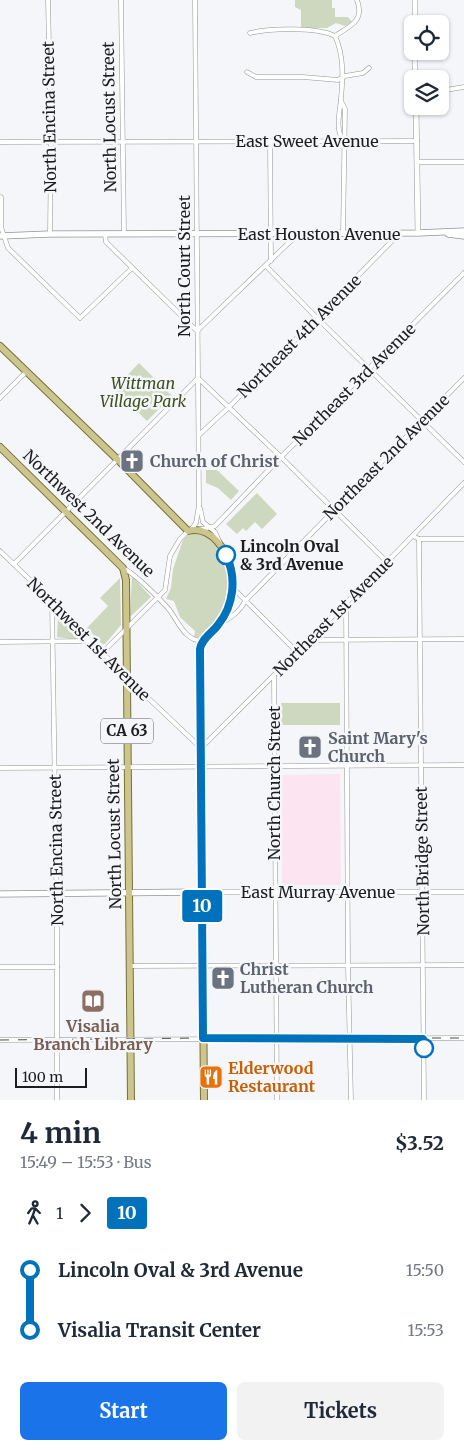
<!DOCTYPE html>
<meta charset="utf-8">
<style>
:root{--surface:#fff;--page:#f2f2f3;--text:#1f2937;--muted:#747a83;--accent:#1a73e8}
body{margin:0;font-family:Merriweather,serif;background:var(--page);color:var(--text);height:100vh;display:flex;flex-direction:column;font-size:19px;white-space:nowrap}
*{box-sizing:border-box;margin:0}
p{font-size:16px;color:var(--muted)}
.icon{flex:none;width:28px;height:28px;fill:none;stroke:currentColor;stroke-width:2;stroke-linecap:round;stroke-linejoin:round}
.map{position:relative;height:1100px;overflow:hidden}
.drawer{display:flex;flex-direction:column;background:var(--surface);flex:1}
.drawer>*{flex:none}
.badge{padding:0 10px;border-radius:4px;font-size:18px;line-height:32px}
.tools{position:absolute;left:404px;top:15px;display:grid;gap:10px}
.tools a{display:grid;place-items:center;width:45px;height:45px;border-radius:8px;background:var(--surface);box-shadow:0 1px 4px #0004;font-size:25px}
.scale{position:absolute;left:15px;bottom:12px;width:72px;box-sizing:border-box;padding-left:5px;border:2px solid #1c1d1e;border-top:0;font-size:14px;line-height:18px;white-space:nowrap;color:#1c1d1e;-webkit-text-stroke:4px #f4f6fa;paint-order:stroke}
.map>.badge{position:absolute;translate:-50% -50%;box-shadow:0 0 0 2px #fff}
.legs{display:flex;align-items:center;gap:8px;height:55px;padding:0 20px;font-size:16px}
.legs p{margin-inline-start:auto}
.headline{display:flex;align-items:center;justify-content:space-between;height:85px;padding:0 20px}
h1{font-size:28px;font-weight:700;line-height:38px}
.primary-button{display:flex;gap:10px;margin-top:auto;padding:10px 20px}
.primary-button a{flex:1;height:58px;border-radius:8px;background:var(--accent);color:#fff;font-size:20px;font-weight:700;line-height:58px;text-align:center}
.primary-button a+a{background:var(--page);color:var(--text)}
ul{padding:0 20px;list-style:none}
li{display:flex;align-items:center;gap:18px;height:60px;font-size:19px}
li i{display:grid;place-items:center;width:8px;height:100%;margin:0 6px;background:currentColor}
li i::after{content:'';width:12px;height:12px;margin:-6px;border:4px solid;border-radius:50%;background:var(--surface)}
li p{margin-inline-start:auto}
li:first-child i{background:linear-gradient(#0000 50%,currentColor 0)}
li:last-child i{background:linear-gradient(currentColor 50%,#0000 0)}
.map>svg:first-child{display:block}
</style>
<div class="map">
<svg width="464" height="1100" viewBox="0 0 464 1100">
<rect width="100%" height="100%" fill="#f4f6fa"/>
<!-- education -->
<path fill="#fce4f0" d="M340 774 341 885H282V775Z"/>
<!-- green -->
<g fill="#ced8bf">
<path d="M295 0H332V8H335V17H348L352 22 345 26 336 23 327 28H301V10L295 7Z"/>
<path d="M139 363 172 396 147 421 114 389Z"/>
<path d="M206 470H217L239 491 231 500 218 488 206 483Z"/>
<path d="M257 493 277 514 262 529 255 522 246 531 243 528 237 534 226 524Z"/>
<path d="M197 533C240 544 236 621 198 638L194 637 195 631 180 617 174 601 166 599 171 588 173 569 183 540 189 534Z"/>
<path d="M132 576 151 597 131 616 130 615Z"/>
<path d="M120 578 121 625 105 644H102L87 628 108 606 100 598Z"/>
<path d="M58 616 80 638 78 640 57 637Z"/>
<rect x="281" y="703" width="59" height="22"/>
</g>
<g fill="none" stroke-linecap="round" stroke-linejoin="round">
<!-- minor casing -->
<g stroke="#929497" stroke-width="5">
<g id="minor">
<path d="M48 0 51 141 50 234"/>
<path d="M121 0 124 234"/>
<path d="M250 33C270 28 317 27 335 36"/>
<path d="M335 36C344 55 343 78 341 98 340 112 335 128 343 141"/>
<path d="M335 36C350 26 365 21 357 0"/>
<path d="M247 72 256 77H303L338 80 345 76 363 73 369 68"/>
<path d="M440 91 464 87"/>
<path d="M341 101 345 109 343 234"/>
<path d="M270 141 271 261"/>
<path d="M0 142 417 141"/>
<path d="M417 162H464"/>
<path d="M1 197V227L8 248 80 318 132 268"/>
<path d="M105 234 106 242 197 331 298 234"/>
<path d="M266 266 316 317 464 462"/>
<path d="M0 398 26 372"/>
<path d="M199 435 228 408 391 242 394 233"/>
<path d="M200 508 203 522 215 532 220 543"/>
<path d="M191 530 196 523 199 505 195 0"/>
<path d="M198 530 215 526 281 457 464 273"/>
<path d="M413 536 419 539 424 1100"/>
<path d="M419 539H464"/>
<path d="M0 551 52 601 127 678 201 748 387 562 464 483"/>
<path d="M14 564 198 378 281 457 387 562"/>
<path d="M123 568C134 573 158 597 167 607 178 619 183 641 203 641"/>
<path d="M233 588 297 652"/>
<path d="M52 601 57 931V1100"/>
<path d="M346 601 348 966 351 1100"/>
<path d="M220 624C230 618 240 612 245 601L464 378"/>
<path d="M309 640 464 639"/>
<path d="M0 642 91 641"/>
<path d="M103 652 165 590 170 556 180 539 188 531"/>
<path d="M274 675 277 1100"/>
<path d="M0 768 464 765"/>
<path d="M129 966 464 965"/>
<path d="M0 967H57"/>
<path d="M0 1040 464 1038"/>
</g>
</g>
<!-- tertiary casing -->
<g stroke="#929497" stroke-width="6">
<g id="tertiary">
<path d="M415 24V0"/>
<path d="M415 51V79"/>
<path d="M416 106 418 233"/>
<path d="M202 892H464"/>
</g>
</g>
<!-- secondary casing -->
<g stroke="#929497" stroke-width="7">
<g id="secondary">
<path d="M448 234 464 236"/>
<path d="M0 236 50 234 418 233 464 231"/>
<path d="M0 894 202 892"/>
</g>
</g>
<!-- primary casing -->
<g stroke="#787135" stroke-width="8">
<g id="primary">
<path d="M0 346 117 459 188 531C211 525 228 551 232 571 234 583 233 597 228 608 221 625 203 635 200 649L204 1100"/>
<path d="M0 447 123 568 126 580 131 1100"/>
</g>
</g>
<!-- minor -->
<use href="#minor" stroke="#fff" stroke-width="4"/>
<!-- tertiary -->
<use href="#tertiary" stroke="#fff" stroke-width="5"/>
<!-- secondary -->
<use href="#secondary" stroke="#fff" stroke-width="5.5"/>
<!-- primary -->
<use href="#primary" stroke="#ccc58d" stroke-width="6"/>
<!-- rail -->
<path stroke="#494a4c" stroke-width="1" stroke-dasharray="9 9" stroke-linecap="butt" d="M0 1040 201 1038H464"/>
</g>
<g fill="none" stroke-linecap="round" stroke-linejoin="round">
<!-- line-1 casing -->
<g stroke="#fff" stroke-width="11">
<path id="line-1" d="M226 555C237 578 234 605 218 625 212 633 202 638 200 649L203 1038 423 1039 424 1048"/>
</g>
<!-- line-1 -->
<use href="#line-1" stroke="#0072bc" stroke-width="8"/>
</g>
<!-- icons -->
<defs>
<g id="church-square" transform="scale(1.25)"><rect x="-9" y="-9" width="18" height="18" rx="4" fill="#6b7280" stroke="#f4f6fa"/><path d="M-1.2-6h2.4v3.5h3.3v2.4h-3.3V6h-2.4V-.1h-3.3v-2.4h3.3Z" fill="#fff"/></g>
<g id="library-square" transform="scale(1.25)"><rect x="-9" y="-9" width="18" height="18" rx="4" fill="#8d6e63" stroke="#f4f6fa"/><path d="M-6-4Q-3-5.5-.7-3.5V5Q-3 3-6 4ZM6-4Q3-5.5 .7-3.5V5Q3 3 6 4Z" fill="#fff"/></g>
<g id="restaurant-square" transform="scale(1.25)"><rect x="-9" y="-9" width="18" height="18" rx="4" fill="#e8710a" stroke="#f4f6fa"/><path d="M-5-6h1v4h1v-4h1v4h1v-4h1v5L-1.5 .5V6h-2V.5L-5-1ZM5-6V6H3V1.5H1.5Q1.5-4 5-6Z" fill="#fff"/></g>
</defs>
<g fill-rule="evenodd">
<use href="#church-square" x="132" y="461"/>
<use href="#church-square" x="310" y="747"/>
<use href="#church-square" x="223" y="978"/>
<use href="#library-square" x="93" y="1001"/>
<use href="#restaurant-square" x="211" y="1077"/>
</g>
<!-- markers -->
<g fill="#fff" stroke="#0072bc" stroke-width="2.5">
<circle cx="226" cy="555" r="9"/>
<circle cx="424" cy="1048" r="9"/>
</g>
<g text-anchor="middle" stroke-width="5" stroke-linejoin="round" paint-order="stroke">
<!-- shield labels -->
<rect fill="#f4f6fa" stroke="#5d5e60" stroke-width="1" x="101" y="718.5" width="52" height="25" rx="4"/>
<g font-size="15" font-weight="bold" fill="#1c1d1e">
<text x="127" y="736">CA 63</text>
</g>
<!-- street labels -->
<g font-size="16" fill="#1c1d1e" stroke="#f4f6fa">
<text transform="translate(49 117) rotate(-91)" y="6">North Encina Street</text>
<text transform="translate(109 117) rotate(-91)" y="6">North Locust Street</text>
<text x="307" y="147">East Sweet Avenue</text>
<text x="319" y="240">East Houston Avenue</text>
<text transform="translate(184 266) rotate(-90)" y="6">North Court Street</text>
<text transform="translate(299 336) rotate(-45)" y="6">Northeast 4th Avenue</text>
<text transform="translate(354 384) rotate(-45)" y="6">Northeast 3rd Avenue</text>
<text transform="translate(386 457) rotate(-45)" y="6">Northeast 2nd Avenue</text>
<text transform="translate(89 513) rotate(44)" y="6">Northwest 2nd Avenue</text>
<text transform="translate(333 616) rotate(-45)" y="6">Northeast 1st Avenue</text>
<text transform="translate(89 639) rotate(45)" y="6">Northwest 1st Avenue</text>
<text transform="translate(274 783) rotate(-90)" y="6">North Church Street</text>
<text transform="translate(114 834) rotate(-91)" y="6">North Locust Street</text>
<text transform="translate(56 850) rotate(-91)" y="6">North Encina Street</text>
<text transform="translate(422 861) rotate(-91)" y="6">North Bridge Street</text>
<text x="318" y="898">East Murray Avenue</text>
</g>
<!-- park labels -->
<g font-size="16" font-style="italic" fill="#3f4f21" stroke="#f4f6fa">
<text x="143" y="389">Wittman<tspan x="143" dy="18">Village Park</tspan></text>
</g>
<!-- worship labels -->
<g font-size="16" font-weight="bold" fill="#5b616d" stroke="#f4f6fa" text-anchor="start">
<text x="150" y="467">Church of Christ</text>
<text x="328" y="744">Saint Mary's<tspan x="328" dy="18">Church</tspan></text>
<text x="240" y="975">Christ<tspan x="240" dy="18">Lutheran Church</tspan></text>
</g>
<!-- stop labels -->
<g font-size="16" font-weight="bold" fill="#1c1d1e" stroke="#f4f6fa" text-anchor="start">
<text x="240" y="552">Lincoln Oval<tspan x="240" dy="18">&amp; 3rd Avenue</tspan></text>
</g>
<!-- education labels -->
<g font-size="16" font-weight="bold" fill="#785e54" stroke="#f4f6fa">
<text x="93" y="1032">Visalia<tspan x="93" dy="18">Branch Library</tspan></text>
</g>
<!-- food labels -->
<g font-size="16" font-weight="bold" fill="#c56008" stroke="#f4f6fa" text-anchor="start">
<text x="228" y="1074">Elderwood<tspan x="228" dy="18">Restaurant</tspan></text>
</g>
</g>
</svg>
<div class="tools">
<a><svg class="icon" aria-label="locate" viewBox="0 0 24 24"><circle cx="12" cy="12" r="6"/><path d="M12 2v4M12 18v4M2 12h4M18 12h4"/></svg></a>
<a><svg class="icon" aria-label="layers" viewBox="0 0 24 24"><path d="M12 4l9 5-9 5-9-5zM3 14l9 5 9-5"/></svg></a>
</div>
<div class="scale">100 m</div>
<b class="badge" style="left:202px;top:906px;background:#0072bc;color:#fff">10</b>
</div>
<section class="drawer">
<div class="headline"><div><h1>4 min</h1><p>15:49 – 15:53 · Bus</p></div><b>$3.52</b></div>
<div class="legs"><svg class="icon" aria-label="walk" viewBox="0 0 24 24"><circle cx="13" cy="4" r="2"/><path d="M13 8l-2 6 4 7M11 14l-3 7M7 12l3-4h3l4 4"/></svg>1<svg class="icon" aria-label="forward" viewBox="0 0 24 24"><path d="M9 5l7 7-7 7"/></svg><b class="badge" style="background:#0072bc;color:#fff">10</b></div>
<ul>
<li><i style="color:#0072bc"></i><b>Lincoln Oval &amp; 3rd Avenue</b><p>15:50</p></li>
<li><i style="color:#0072bc"></i><b>Visalia Transit Center</b><p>15:53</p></li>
</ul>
<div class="primary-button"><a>Start</a><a>Tickets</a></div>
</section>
